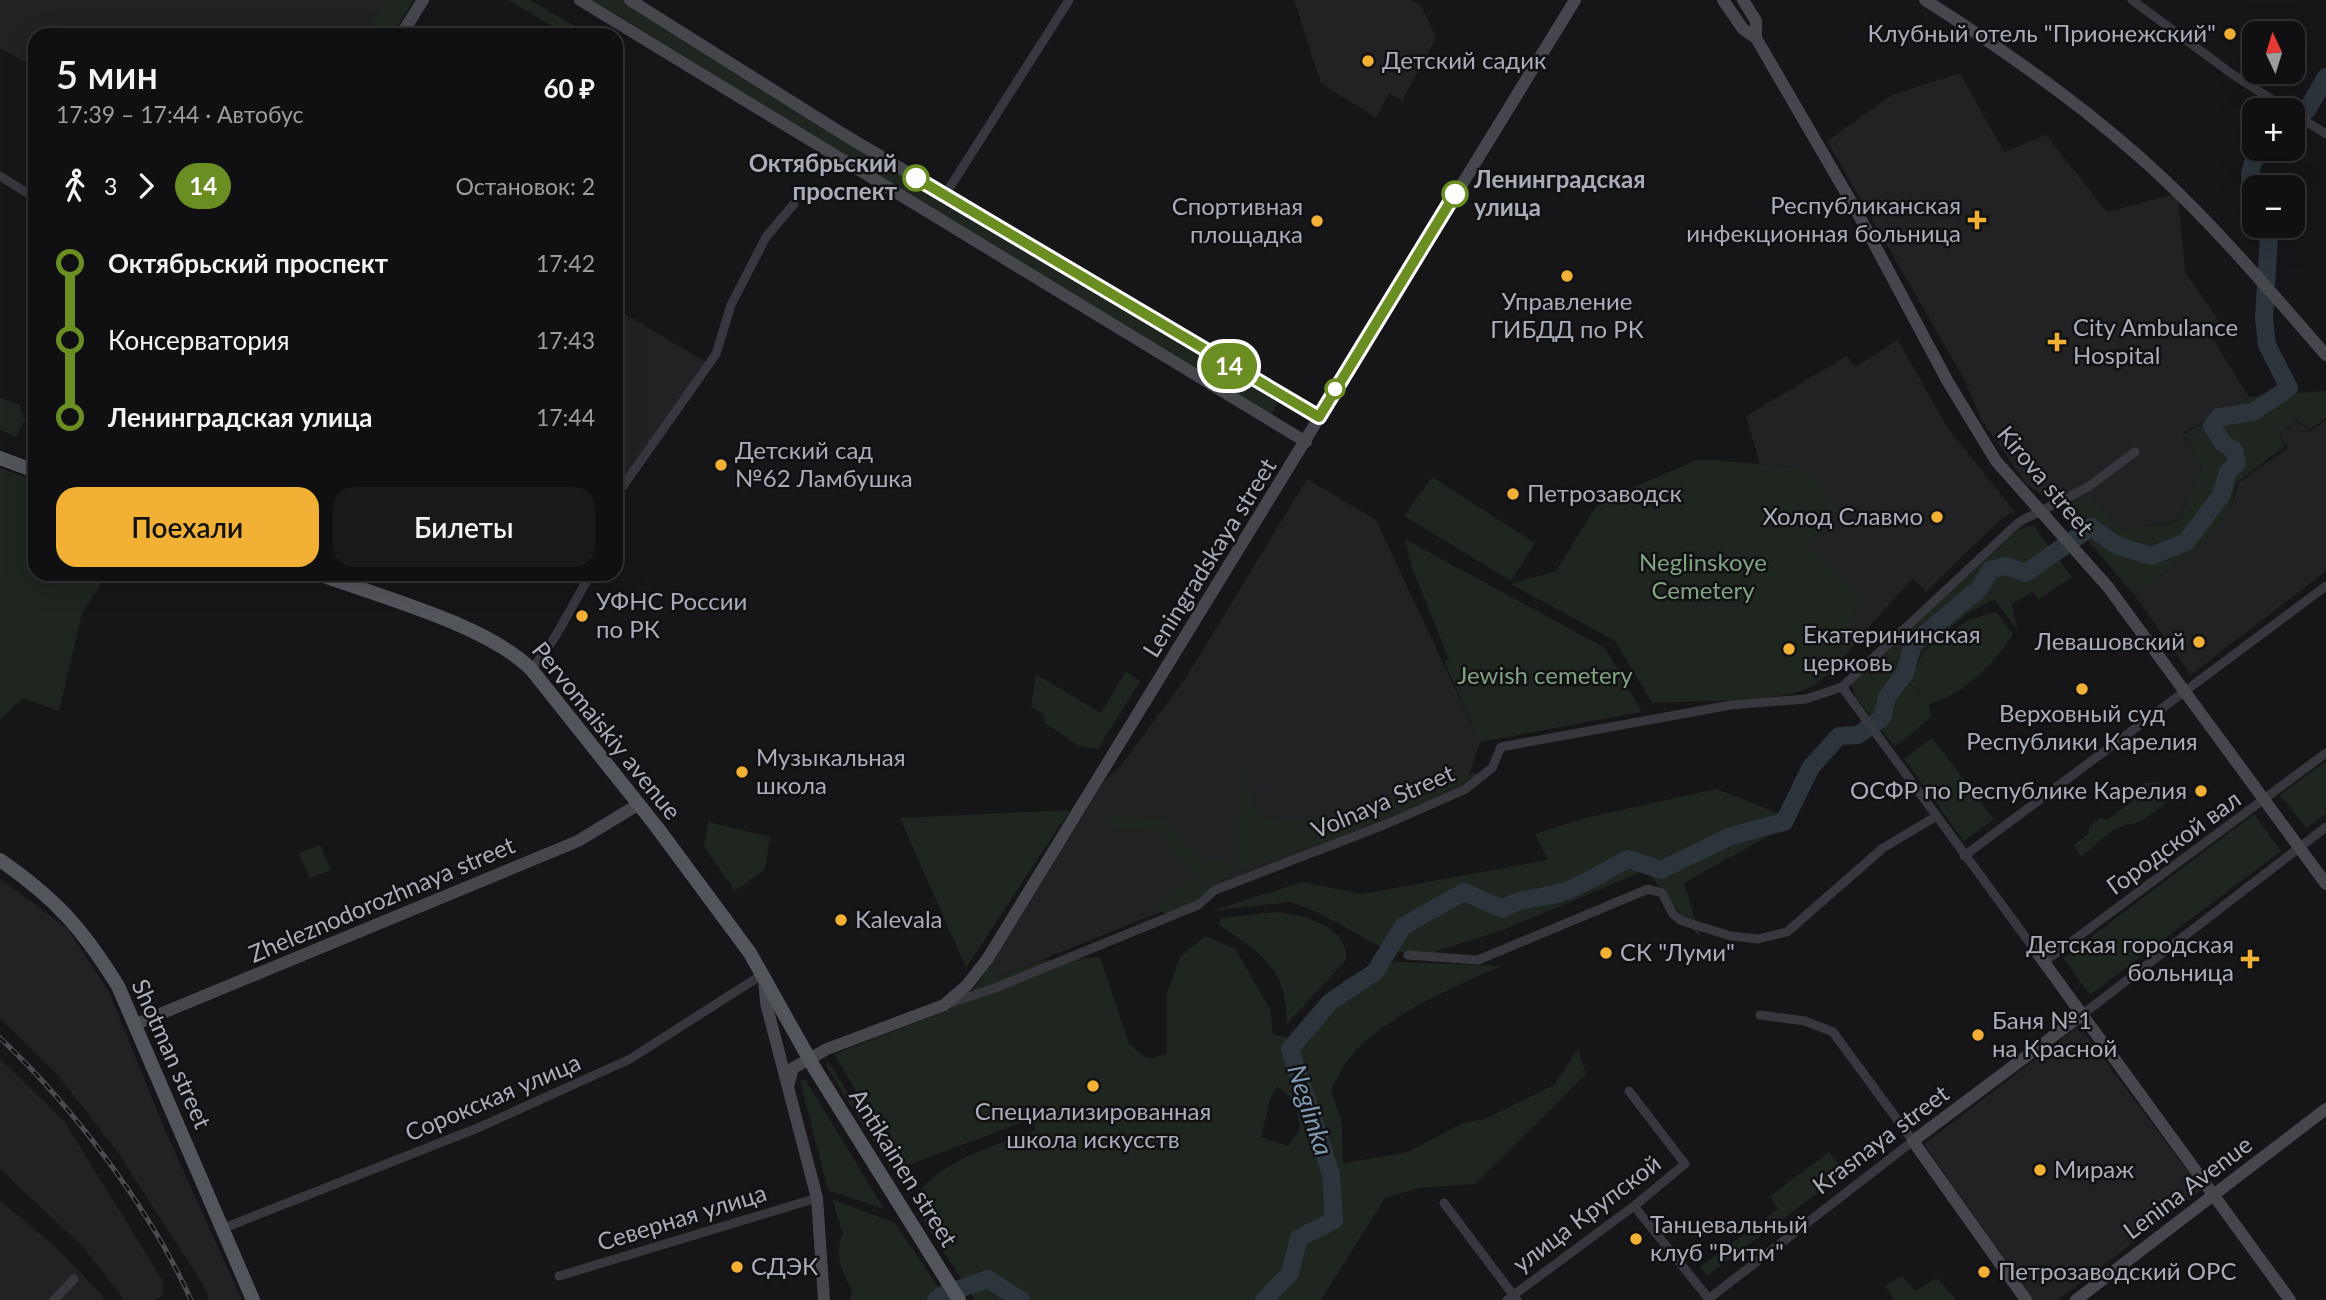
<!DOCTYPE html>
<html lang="ru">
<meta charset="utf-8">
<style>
:root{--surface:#101012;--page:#19191b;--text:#f1f3f6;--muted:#9c9d9f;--line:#303032;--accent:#f2b134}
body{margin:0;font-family:Lato,sans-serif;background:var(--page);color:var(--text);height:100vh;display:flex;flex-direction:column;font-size:26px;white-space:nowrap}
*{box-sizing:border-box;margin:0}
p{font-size:23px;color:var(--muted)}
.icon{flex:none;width:38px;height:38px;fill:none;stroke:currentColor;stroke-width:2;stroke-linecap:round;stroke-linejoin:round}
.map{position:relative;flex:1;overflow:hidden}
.drawer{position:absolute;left:28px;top:28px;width:595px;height:553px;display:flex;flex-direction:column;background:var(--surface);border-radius:21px;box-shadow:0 7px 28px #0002,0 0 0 2px var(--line)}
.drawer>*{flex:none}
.badge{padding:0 14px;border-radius:23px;font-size:24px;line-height:46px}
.needle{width:46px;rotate:356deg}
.controls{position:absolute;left:2242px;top:21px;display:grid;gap:14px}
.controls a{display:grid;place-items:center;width:63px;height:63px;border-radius:14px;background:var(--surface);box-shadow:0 7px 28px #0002,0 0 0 2px var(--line);font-size:35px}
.map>.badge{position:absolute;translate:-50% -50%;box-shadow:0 0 0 4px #fff}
.legs{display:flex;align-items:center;gap:10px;height:77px;padding:0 28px;font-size:23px}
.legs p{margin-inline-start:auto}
.head{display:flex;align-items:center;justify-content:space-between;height:119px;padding:0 28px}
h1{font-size:38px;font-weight:600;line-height:52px}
.action{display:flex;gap:14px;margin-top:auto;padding:14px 28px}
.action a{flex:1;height:80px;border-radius:21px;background:var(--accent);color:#111;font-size:28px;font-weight:600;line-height:80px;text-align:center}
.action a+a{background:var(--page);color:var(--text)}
ul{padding:0 28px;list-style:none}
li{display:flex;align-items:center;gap:24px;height:77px;font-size:26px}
li i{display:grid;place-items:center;width:10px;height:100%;margin:0 9px;background:currentColor}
li i::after{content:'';width:18px;height:18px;margin:-9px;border:5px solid;border-radius:50%;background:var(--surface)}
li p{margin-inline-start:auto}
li:first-child i{background:linear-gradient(#0000 50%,currentColor 0)}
li:last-child i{background:linear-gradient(currentColor 50%,#0000 0)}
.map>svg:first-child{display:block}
</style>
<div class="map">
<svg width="2326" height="1300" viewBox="0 0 2326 1300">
<rect width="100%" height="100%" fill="#161618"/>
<!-- built -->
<g fill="#222225">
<path d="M0 0H384L362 35H35V67L0 48Z"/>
<path d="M1294 0H1410L1422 7 1436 38 1402 101 1389 93 1376 118 1321 83Z"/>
<path d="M1960 73 2004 152 2046 135 2107 212 2178 193 2185 272 2219 321 2208 331 2249 397 2183 433 2201 466 2179 520 2123 531 2088 493 2062 510 2026 484 1981 419 1964 379 1827 141 1892 95Z"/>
<path d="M616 309 708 363 616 492Z"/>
<path d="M1898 340 1947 427 2015 512 2002 518 1926 592 1913 578 1859 638 1850 622 1862 597 1808 546 1804 468 1760 464 1746 416 1847 356 1855 367Z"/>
<path d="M2326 420V571L2191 675 2135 596 2206 539 2231 509 2238 483 2288 448 2279 434 2298 421 2309 432Z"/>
<path d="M1307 479 1376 520 1480 742 1464 790 996 978 991 963 1105 780 1122 764 1185 679Z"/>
<path d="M0 879 67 928 109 992 164 1128 242 1300H209L205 1288 117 1151 55 1072 0 1018Z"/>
<path d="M2079 1026 2202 1190 2058 1300H2033L1924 1144Z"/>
<path d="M0 1059 64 1121 163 1281 164 1295 154 1300H124L84 1248 0 1169Z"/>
<path d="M0 1200 60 1251 106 1300H0Z"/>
</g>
<!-- green -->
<g fill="#1e261f" fill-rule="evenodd">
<path d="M384 0H414L392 35H362Z"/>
<path d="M508 0H530L591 35H567Z"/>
<path d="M593 0H624L1279 402 1270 416Z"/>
<path d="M2326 391V418L2309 430 2298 420 2279 434 2285 446 2236 483 2231 509 2206 539 2135 596 2062 510 2088 493 2123 531 2179 521 2201 466 2184 434 2249 397Z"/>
<path d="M0 398 19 404 25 420 16 437 0 430Z"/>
<path d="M1699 459 1804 468 1840 509 1808 546 1863 597 1850 622 1859 638C1844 657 1827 681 1804 690 1769 702 1692 701 1652 703L1615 641 1511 584 1556 571 1599 502Z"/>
<path d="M0 468 35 481V574H108L82 613 59 711 23 698 0 720Z"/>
<path d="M1432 477 1535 543 1511 581 1404 516Z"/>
<path d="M2027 526H2034L2072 577 2038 600 2033 592 2012 604 2017 629 1994 599 1967 614 1922 651 1907 682 1928 703 1909 682 1924 651 1968 620 1996 612 2013 634C1996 662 1961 697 1929 704L1931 717 1895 747 1856 697 1851 684 2019 529Z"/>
<path d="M1405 539 1605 648 1642 712 1480 742 1444 661 1449 659 1411 565Z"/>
<path d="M1126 671 1140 681 1098 749 1079 746 1045 723 1043 714 1031 707 1036 674 1101 713Z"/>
<path d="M1932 738 1994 819 1964 841 1904 759Z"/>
<path d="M2326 761V814L2307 828 2280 795Z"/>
<path d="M1240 763H1245C1251 782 1249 800 1261 817L1292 823 1475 772 1476 777 1421 804 1328 842 1226 876 1198 904 1168 914 1153 909 1194 875 1156 831 1113 829 1109 813 1166 820 1202 862 1238 861Z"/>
<path d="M2159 782 2169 793V800L2141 822 2125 825 2110 832 2081 857 2074 845 2089 833V827L2101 817 2107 820 2131 802 2128 797 2144 783Z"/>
<path d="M1716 789 1797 820 1684 883 1701 939 1646 870 1503 930 1434 952H1390L1317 912 1290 902 1211 911 1302 882 1362 894 1548 860 1535 834 1585 818Z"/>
<path d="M1070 810 966 968 900 818Z"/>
<path d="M2254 814 2281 851 2090 995 2063 958Z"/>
<path d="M708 822 770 837 765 869 735 891 704 847Z"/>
<path d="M320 845 331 870 310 878 299 853Z"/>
<path d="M1276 912C1303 914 1350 927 1346 960L1287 1024C1286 966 1262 955 1218 924L1222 918Z"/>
<path d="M1205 936 1235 949 1270 1009 1273 1034 1288 1038 1345 980 1379 961 1501 966C1449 990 1384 1015 1347 1061 1341 1069 1336 1081 1331 1090L1342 1123 1343 1163 1408 1152 1463 1123 1485 1119 1554 1085 1578 1049 1586 1074 1475 1184 1419 1188 1385 1198 1321 1300H975L918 1212 919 1193C940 1160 1000 1144 1036 1130L1032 1119 905 1166 900 1165 834 1054 941 1013 973 990 991 963 996 978 1040 961 1100 957 1129 1044 1148 1059 1167 1054V993L1180 957ZM1277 1086 1296 1103 1300 1129 1288 1146 1261 1137 1270 1099Z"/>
<path d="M828 1061 893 1166 890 1168 826 1066Z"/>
<path d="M805 1079 884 1209 828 1190 800 1081Z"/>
<path d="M1829 1152 1844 1173 1707 1276 1700 1267 1778 1209 1770 1196Z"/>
<path d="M832 1199 895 1223 947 1300H850L852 1289C841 1273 834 1252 843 1234Z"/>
<path d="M1902 1276 1915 1291 1937 1278 1956 1300H1894L1885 1286Z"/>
</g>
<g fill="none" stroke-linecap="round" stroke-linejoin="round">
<!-- river -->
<g stroke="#2c353c" stroke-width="18">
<path d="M2307 110 2326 77"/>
<path d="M2254 207C2250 185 2244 164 2265 149"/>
<path d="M936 1300 942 1295 988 1279 1021 1300"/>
<path d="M1264 1300 1290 1273 1299 1238 1334 1220 1331 1174 1290 1049 1330 1002 1375 972 1403 926 1464 892 1503 909C1523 895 1542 900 1565 891 1587 883 1608 869 1628 859L1661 870 1731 836 1784 822 1811 767 1839 736 1858 735 1882 718 1887 697 1905 673 1913 644 1979 589 1990 570 2006 566 2026 573 2091 527 2116 545 2151 556 2186 542 2221 496 2228 472 2237 463 2234 450 2223 443 2212 426 2219 417 2253 412 2289 388 2267 345 2264 318 2269 236 2263 226"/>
</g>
<!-- street -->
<g stroke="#37383d" stroke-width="9">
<path d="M2132 0 2232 74 2326 134"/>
<path d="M0 176 35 198"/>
<path d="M945 195 1069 0"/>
<path d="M616 496 716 354 731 305 766 237 794 204"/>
<path d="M531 669C556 642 571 606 591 574"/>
<path d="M1842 687 2038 954"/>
<path d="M1964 856 2326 586"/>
<path d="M1408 955 1478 960 1648 889 1662 893 1673 914 1682 921 1731 936 1758 939 1787 932 1883 848 1935 817"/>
<path d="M2044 962 2326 753"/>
<path d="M950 1003 995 988 1198 905 1215 890 1384 825 1464 790 1492 768 1501 747 1731 705 1806 699 1842 687 2019 522 2088 487 2135 452"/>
<path d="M2083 1014 2326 827"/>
<path d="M1444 1203 1517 1300"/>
<path d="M1634 1206 1709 1299"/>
<path d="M224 1228 480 1127 630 1059 763 974"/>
<path d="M559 1276 817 1198"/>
<path d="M54 1300 74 1279"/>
<path d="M1507 1300 1634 1206 1685 1164 1629 1091"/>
<path d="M1707 1300 1913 1141 1833 1032 1805 1021 1760 1015"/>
</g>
<!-- secondary -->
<g stroke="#45474d" stroke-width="12">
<path d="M580 0 1306 442"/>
<path d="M630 0 843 134 1319 417"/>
<path d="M1723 0 1743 29 1756 38 1856 210 1948 382 1996 461 2108 587 2326 884"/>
<path d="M1743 0 1756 21V38"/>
<path d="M1925 0C1996 45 2065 92 2128 147 2201 209 2263 283 2326 355"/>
<path d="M401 35 423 0"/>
<path d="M2038 954 2290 1300"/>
<path d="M764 978 766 1003 817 1198 824 1300"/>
<path d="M136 1024 578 841 639 804"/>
<path d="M789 1083 793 1068 827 1049 944 1005 967 985 988 958 1575 0"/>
<path d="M2026 1300 1913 1141 2083 1014"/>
<path d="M2076 1300 2326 1109"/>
</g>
<!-- primary -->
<g stroke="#53555c" stroke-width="14">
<path d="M0 458 35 471"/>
<path d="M318 574C379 596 487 625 531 669L656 826 750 953 815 1069 959 1300"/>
<path d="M0 860C56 899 82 928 118 986L253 1300"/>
</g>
<!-- rail casing -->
<g stroke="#4a4c52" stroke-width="5">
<path id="rail" d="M0 1038C72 1105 151 1210 191 1300"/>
</g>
<!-- rail -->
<use href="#rail" stroke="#111113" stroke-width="2.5" stroke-dasharray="8" stroke-linecap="butt"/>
</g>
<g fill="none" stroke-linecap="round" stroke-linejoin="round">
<!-- line-1 casing -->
<g stroke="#fff" stroke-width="16">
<path id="line-1" d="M916 178 1319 417 1455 194"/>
</g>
<!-- line-1 -->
<use href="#line-1" stroke="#6b8e23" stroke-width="10"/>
</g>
<!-- markers -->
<g fill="#f2b134" stroke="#111113" stroke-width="2.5">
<circle cx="2230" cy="34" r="7"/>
<circle cx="1368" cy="61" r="7"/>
<path d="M1973.5 209.5h7v7h7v7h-7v7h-7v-7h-7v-7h7z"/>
<circle cx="1317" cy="221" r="7"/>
<circle cx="1567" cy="276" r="7"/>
<path d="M2053.5 331.5h7v7h7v7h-7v7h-7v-7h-7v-7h7z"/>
<circle cx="721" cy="465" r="7"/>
<circle cx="1513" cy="494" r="7"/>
<circle cx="1937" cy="517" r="7"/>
<circle cx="582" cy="616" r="7"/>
<circle cx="2199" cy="642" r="7"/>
<circle cx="1789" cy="649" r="7"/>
<circle cx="2082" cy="689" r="7"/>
<circle cx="742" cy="772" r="7"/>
<circle cx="2201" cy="791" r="7"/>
<circle cx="841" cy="920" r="7"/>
<circle cx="1606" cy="953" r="7"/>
<path d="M2246.5 948.5h7v7h7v7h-7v7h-7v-7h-7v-7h7z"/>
<circle cx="1978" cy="1035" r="7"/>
<circle cx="1093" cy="1086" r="7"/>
<circle cx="2040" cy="1170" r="7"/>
<circle cx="1636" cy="1239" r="7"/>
<circle cx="737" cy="1267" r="7"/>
<circle cx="1984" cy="1272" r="7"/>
</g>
<g fill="#fff" stroke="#6b8e23" stroke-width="3.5">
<circle cx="916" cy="178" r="12"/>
<circle cx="1455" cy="194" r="12"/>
<circle cx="1335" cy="389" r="9"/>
</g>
<g text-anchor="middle" stroke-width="5" stroke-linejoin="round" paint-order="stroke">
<!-- poi labels -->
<g font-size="24" fill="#a8adb8" stroke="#111113" text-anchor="start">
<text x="2216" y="42" text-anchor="end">Клубный отель "Прионежский"</text>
<text x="1382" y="69">Детский садик</text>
<text x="1961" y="214" text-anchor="end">Республиканская<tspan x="1961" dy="28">инфекционная больница</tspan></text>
<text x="1303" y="215" text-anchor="end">Спортивная<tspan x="1303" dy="28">площадка</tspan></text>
<text x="1567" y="310" text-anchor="middle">Управление<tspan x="1567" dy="28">ГИБДД по РК</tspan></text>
<text x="2073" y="336">City Ambulance<tspan x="2073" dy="28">Hospital</tspan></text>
<text x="735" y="459">Детский сад<tspan x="735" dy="28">№62 Ламбушка</tspan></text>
<text x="1527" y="502">Петрозаводск</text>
<text x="1923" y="525" text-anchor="end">Холод Славмо</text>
<text x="596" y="610">УФНС России<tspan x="596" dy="28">по РК</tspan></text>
<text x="1803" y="643">Екатерининская<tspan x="1803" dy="28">церковь</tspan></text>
<text x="2185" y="650" text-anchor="end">Левашовский</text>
<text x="2082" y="722" text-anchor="middle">Верховный суд<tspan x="2082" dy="28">Республики Карелия</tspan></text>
<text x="756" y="766">Музыкальная<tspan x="756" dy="28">школа</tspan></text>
<text x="2187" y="799" text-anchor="end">ОСФР по Республике Карелия</text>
<text x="855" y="928">Kalevala</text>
<text x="2234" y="953" text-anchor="end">Детская городская<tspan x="2234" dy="28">больница</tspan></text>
<text x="1620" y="961">СК "Луми"</text>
<text x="1992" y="1029">Баня №1<tspan x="1992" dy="28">на Красной</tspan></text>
<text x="1093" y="1120" text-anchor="middle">Специализированная<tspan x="1093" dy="28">школа искусств</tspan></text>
<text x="2054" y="1178">Мираж</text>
<text x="1650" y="1233">Танцевальный<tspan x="1650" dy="28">клуб "Ритм"</tspan></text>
<text x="751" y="1275">СДЭК</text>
<text x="1998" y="1280">Петрозаводский ОРС</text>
</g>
<!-- stop labels -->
<g font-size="24" font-weight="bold" fill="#a8adb8" stroke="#111113" text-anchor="end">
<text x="897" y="172">Октябрьский<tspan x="897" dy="28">проспект</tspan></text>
<text x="1474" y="188" text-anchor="start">Ленинградская<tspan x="1474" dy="28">улица</tspan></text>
</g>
<!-- street labels -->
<g font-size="24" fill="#a8adb8" stroke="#111113">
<text transform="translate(2045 481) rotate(50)" y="8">Kirova street</text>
<text transform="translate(1210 558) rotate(-58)" y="8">Leningradskaya street</text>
<text transform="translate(606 731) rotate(51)" y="8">Pervomaiskiy avenue</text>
<text transform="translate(1383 802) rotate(-23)" y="8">Volnaya Street</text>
<text transform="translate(2174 843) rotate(-36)" y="8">Городской вал</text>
<text transform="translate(382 900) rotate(-23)" y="8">Zheleznodorozhnaya street</text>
<text transform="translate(171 1054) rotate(66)" y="8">Shotman street</text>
<text transform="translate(493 1098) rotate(-23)" y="8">Сорокская улица</text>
<text transform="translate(1881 1140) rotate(-37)" y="8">Krasnaya street</text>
<text transform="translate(903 1168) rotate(58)" y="8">Antikainen street</text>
<text transform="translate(2188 1188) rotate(-37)" y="8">Lenina Avenue</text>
<text transform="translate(1587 1214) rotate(-37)" y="8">улица Крупской</text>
<text transform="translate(682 1218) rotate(-17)" y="8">Северная улица</text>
</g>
<!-- park labels -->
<g font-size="24" fill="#7fa381" stroke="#111113">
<text x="1703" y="571">Neglinskoye<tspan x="1703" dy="28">Cemetery</tspan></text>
<text x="1545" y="684">Jewish cemetery</text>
</g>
<!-- water labels -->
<g font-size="26" font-style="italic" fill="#7f9bb3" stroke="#111113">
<text transform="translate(1310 1110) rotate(72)" y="9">Neglinka</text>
</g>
</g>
</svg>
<div class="controls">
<a><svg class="needle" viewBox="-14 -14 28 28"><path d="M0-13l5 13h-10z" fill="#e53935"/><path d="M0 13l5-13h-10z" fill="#9c9d9f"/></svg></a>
<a>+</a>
<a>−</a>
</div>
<b class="badge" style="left:1229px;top:366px;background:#6b8e23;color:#fff">14</b>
<section class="drawer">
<div class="head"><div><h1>5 мин</h1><p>17:39 – 17:44 · Автобус</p></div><b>60 ₽</b></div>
<div class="legs"><svg class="icon" aria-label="walk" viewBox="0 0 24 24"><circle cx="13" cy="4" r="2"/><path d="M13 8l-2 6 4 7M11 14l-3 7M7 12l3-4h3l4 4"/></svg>3<svg class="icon" aria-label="forward" viewBox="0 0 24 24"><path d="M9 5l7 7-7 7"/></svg><b class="badge" style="background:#6b8e23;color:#fff">14</b><p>Остановок: 2</p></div>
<ul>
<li><i style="color:#6b8e23"></i><b>Октябрьский проспект</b><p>17:42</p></li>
<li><i style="color:#6b8e23"></i><span>Консерватория</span><p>17:43</p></li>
<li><i style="color:#6b8e23"></i><b>Ленинградская улица</b><p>17:44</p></li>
</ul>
<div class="action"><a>Поехали</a><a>Билеты</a></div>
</section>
</div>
